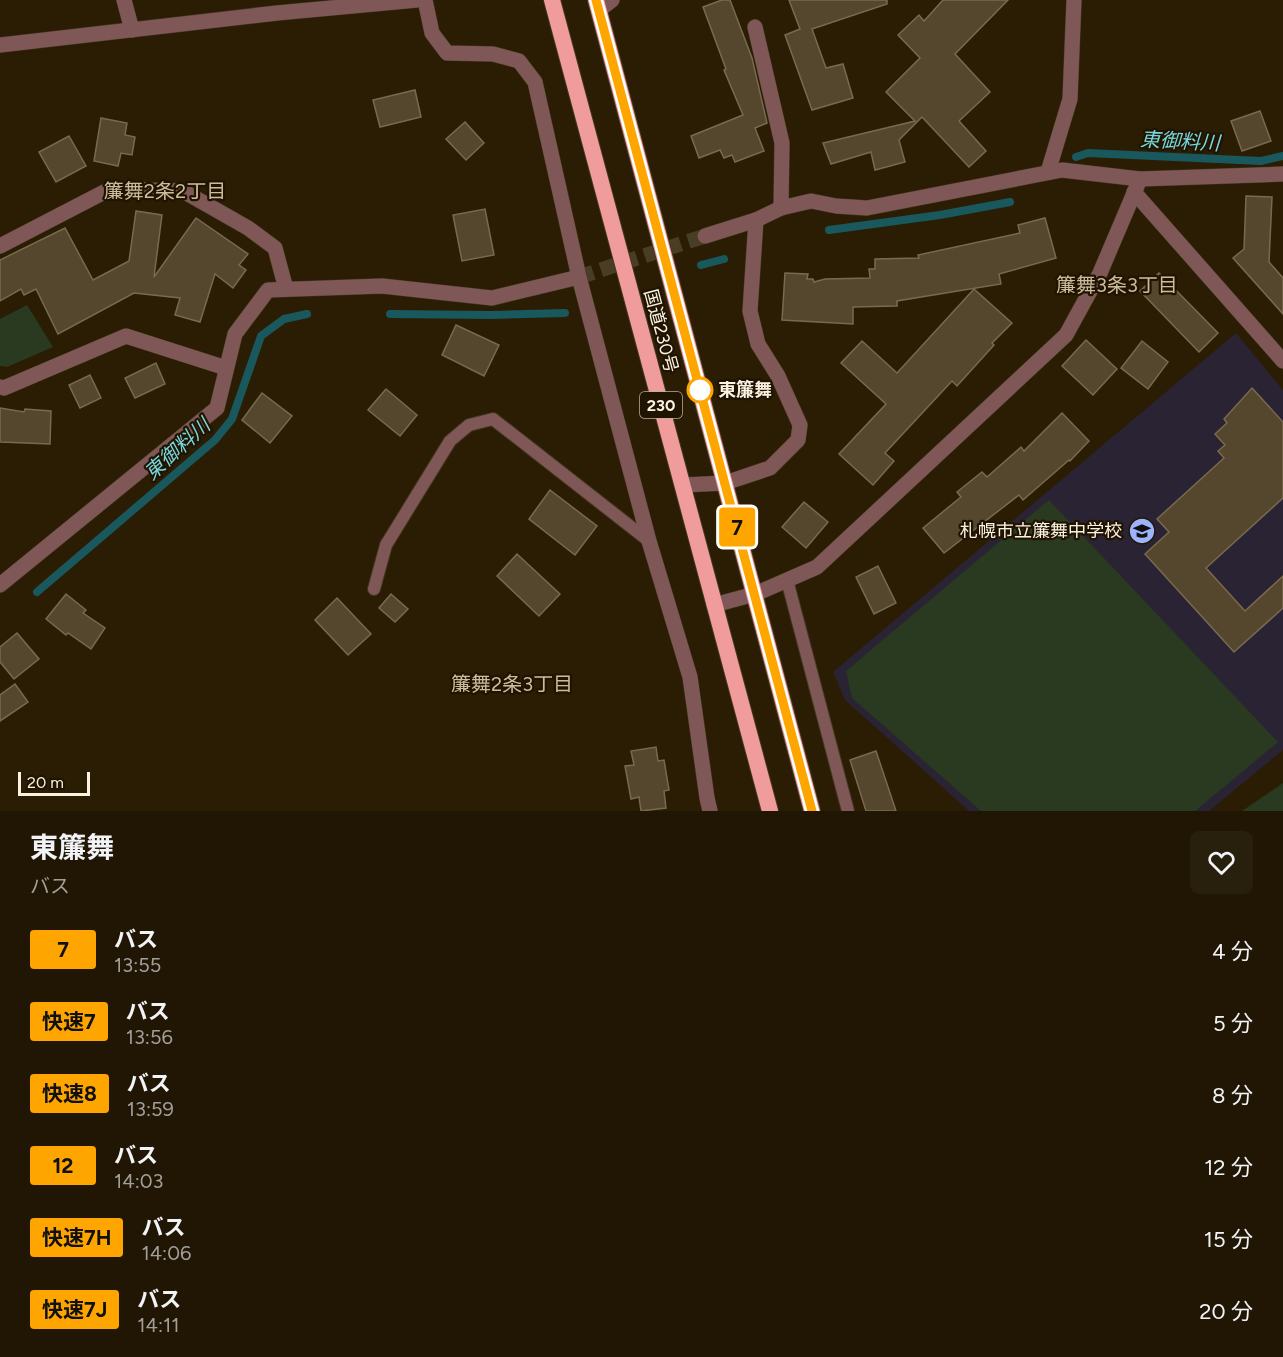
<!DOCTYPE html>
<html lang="ja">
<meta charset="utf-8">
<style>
:root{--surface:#201603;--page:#281f0d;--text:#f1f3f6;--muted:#a29f9a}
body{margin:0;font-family:Figtree,"Noto Sans JP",sans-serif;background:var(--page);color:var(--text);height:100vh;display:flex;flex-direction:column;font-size:22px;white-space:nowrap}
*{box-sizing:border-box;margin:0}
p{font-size:20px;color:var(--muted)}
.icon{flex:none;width:33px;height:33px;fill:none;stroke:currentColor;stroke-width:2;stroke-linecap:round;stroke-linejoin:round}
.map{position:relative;height:811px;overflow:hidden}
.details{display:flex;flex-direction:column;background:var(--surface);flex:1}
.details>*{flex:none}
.badge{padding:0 12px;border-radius:4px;font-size:21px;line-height:39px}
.scale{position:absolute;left:18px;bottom:15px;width:72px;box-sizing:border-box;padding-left:6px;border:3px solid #faf2e3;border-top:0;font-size:16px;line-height:21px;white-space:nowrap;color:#faf2e3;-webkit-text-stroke:4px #201400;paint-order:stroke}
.map>.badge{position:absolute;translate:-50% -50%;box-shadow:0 0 0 3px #fff}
.round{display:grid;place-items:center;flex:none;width:63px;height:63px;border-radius:9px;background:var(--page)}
.overview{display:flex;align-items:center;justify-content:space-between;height:102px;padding:0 30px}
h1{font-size:28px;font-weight:700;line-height:45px}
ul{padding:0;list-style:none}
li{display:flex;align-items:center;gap:18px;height:72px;padding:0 30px}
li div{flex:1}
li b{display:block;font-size:22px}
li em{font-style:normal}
li .badge{min-width:66px;font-weight:700;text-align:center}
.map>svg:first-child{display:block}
</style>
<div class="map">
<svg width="1283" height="811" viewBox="0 0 1283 811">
<rect width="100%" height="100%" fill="#2a1d04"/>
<!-- education -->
<path fill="#2a2333" d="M1236 333 1283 390V750L1209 811H969L845 700 833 672Z"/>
<!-- green -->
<g fill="#293a20">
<path d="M27 305 53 347 7 367 0 366V319Z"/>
<path d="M1049 500 1278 742 1195 811H981L852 698 846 671Z"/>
<path d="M1283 783V811H1242Z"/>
</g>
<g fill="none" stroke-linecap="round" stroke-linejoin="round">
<!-- stream -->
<g stroke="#19585c" stroke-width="8">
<path d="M1076 157 1088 153 1261 161 1283 156"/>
<path d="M829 230 940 215 1010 202"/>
<path d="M701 265 724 259"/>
<path d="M390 314 492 315 565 313"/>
<path d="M37 592 215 440 232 419 261 336 284 319 307 314"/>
</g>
</g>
<!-- building -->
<g fill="#55472d" stroke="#796a4f" stroke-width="1.5">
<path d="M722 0H730L752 58 767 123 755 128 764 151 735 162 732 155 724 158 720 150 699 158 691 136 743 115 724 70 726 69 703 7Z"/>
<path d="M789 0H887V4L812 29 826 68 843 64 853 98 812 110 785 35 800 29Z"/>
<path d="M943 0H1008L955 54 990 92 959 121 986 151 969 167 922 117 899 140 905 162 875 170 871 152 831 164 823 143 915 121 886 92 920 58 898 35 919 15 924 21Z"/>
<path d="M415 90 421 117 380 127 373 100Z"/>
<path d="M1260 111 1271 141 1242 151 1231 121Z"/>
<path d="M101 118 127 123 125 135 135 137 132 155 121 153 118 166 94 161Z"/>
<path d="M465 122 484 143 466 160 446 139Z"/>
<path d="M69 136 86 166 56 182 39 152Z"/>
<path d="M1246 196 1272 197 1269 262 1283 278V314L1233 258 1244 249Z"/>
<path d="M485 209 494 255 462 261 453 215Z"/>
<path d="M136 211 162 215 154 277 196 218 248 254 239 265 246 270 233 288 215 274 200 322 175 315 180 298 134 293 58 334 36 289 24 295 21 289 0 301V260L65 228 93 280 129 261Z"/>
<path d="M1045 218 1056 258 999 274 1001 284 897 301V306L853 307V324L782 320 785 273 808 274 807 279H813L814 282 825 279 870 278 869 269H875V259L919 258 918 255 1020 233 1018 225Z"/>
<path d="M1159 273 1218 333 1199 352 1140 291Z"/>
<path d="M974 289 1012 323 992 343 994 345 957 386 952 381 885 453 894 461 873 485 839 454 886 404 841 363 862 341 897 373Z"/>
<path d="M456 325 499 345 484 376 442 355Z"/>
<path d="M1086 340 1117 369 1093 395 1062 366Z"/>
<path d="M1142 341 1168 362 1148 389 1121 368Z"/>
<path d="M156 363 165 384 135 398 125 378Z"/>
<path d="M90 375 101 398 80 408 69 385Z"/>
<path d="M1252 388 1283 422V498L1206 568 1245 611 1283 576V608L1234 652 1145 554 1169 532 1157 519 1224 458 1218 451 1225 445 1215 434 1227 423 1224 419Z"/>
<path d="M386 389 417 415 400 436 368 410Z"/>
<path d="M262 393 292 416 270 443 242 420Z"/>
<path d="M0 408 24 412 25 409 51 411 50 444 0 442Z"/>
<path d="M1062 413 1089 441 1070 461 1069 460 1023 500 1019 495 944 553 923 528 961 497 957 492 982 472 987 477 1021 447 1024 451Z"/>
<path d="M550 490 597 526 575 555 529 519Z"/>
<path d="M804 502 828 522 806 548 782 527Z"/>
<path d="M517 554 560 594 539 616 497 576Z"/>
<path d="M878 566 896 603 874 614 856 577Z"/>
<path d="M66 594 86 610 83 613 105 628 91 649 68 633 66 635 46 619Z"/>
<path d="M391 594 408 609 395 622 379 608Z"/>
<path d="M337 598 371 634 348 655 315 620Z"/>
<path d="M17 633 39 659 14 679 0 662V647Z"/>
<path d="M15 684 28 702 0 721V695Z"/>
<path d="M656 747 658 761 664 760 669 790 664 791 666 808 641 811 639 797 631 799 625 766 634 765 631 751Z"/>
<path d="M876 751 896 811H866L850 760Z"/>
</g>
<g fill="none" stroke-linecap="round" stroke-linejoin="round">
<!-- minor-tunnel -->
<path stroke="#493d25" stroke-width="15" stroke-dasharray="15 8" stroke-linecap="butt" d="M579 277 705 236"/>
<!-- service casing -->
<g stroke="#43371f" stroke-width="14">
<g id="service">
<path d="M787 580 848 811"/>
<path d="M374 589 386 545 450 441 469 425 493 419 649 541"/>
</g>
</g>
<!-- minor casing -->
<g stroke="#43371f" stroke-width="16">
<g id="minor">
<path d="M124 0 132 30"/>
<path d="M425 0 432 33 447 53 493 54 519 61 535 82 579 277 649 541 690 677 707 798 710 811"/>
<path d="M599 10 612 0"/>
<path d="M755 27 782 143 781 208"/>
<path d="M0 45 277 13 417 0"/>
<path d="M1048 172 1070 99 1074 0"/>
<path d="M1134 192 1283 361"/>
<path d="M705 236 756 220 781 208 811 201 836 206 867 208 1062 170 1140 179 1283 174"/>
<path d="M0 246 110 189 183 191 248 228 275 248 286 289"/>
<path d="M0 387 4 388 126 336 226 368"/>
<path d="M683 485 725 483 770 468 798 440 800 425 778 376 758 344 750 311 756 220"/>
<path d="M0 585 217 408 235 334 268 290 382 286 492 298 579 277"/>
<path d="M714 605 755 594 817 567 1066 335 1100 273 1140 179"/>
</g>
</g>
<!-- trunk casing -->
<g stroke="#43371f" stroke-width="18">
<g id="trunk">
<path d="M552 0 770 811"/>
<path d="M596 0 812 811"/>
</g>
</g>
<!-- service -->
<use href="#service" stroke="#805757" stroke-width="12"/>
<!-- minor -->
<use href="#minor" stroke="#805757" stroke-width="15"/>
<!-- trunk -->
<use href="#trunk" stroke="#f09c9d" stroke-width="16"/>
</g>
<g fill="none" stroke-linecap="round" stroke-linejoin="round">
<!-- line casing -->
<g stroke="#fff" stroke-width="14">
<path id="line" d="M596 0 812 811"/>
</g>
<!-- line -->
<use href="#line" stroke="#ffa500" stroke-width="9"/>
</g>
<!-- icons -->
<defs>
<g id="school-disc" transform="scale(1.35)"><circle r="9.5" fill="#9db4fd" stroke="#201400"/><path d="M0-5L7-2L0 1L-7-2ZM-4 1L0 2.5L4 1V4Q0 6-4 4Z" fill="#111"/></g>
</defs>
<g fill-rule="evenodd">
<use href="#school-disc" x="1142" y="531"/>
</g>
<!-- markers -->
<circle fill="#fff" stroke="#ffa500" stroke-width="3" cx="700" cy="390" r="12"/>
<g text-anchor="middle" stroke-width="4.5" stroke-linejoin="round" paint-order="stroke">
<!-- shield labels -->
<rect fill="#201400" stroke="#b9af9f" stroke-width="1.5" x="640" y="392" width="42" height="26" rx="4.5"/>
<g font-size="16" font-weight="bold" fill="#faf2e3">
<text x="661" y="411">230</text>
</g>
<!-- street labels -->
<g font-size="18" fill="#faf2e3" stroke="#201400">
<text transform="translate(661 331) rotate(75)" y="6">国道230号</text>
</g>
<!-- stop labels -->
<g font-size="18" font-weight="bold" fill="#faf2e3" stroke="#201400" text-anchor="start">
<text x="718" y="396">東簾舞</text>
</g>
<!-- poi labels -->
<g font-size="18" fill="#faf2e3" stroke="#201400" text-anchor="end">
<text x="1122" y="537">札幌市立簾舞中学校</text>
</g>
<!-- water labels -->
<g font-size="20" font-style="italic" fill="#77d8de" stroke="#201400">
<text transform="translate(1180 141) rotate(3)" y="7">東御料川</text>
<text transform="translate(177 449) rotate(-42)" y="7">東御料川</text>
</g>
<!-- neighbourhood labels -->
<g font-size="20" fill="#ccbc9e" stroke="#201400">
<text x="165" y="198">簾舞2条2丁目</text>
<text x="1117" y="292">簾舞3条3丁目</text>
<text x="512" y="691">簾舞2条3丁目</text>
</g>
</g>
</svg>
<div class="scale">20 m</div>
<b class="badge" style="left:737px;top:527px;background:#ffa500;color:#111">7</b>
</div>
<section class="details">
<div class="overview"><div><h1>東簾舞</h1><p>バス</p></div><a class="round"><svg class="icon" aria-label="heart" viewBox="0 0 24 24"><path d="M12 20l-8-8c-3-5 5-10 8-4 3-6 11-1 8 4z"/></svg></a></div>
<ul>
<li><span class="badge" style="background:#ffa500;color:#111">7</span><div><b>バス</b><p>13:55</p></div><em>4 分</em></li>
<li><span class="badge" style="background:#ffa500;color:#111">快速7</span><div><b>バス</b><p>13:56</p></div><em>5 分</em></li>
<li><span class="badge" style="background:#ffa500;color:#111">快速8</span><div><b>バス</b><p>13:59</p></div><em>8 分</em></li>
<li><span class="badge" style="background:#ffa500;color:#111">12</span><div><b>バス</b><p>14:03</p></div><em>12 分</em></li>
<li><span class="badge" style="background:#ffa500;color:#111">快速7H</span><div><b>バス</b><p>14:06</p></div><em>15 分</em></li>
<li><span class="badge" style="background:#ffa500;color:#111">快速7J</span><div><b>バス</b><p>14:11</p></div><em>20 分</em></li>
</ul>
</section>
